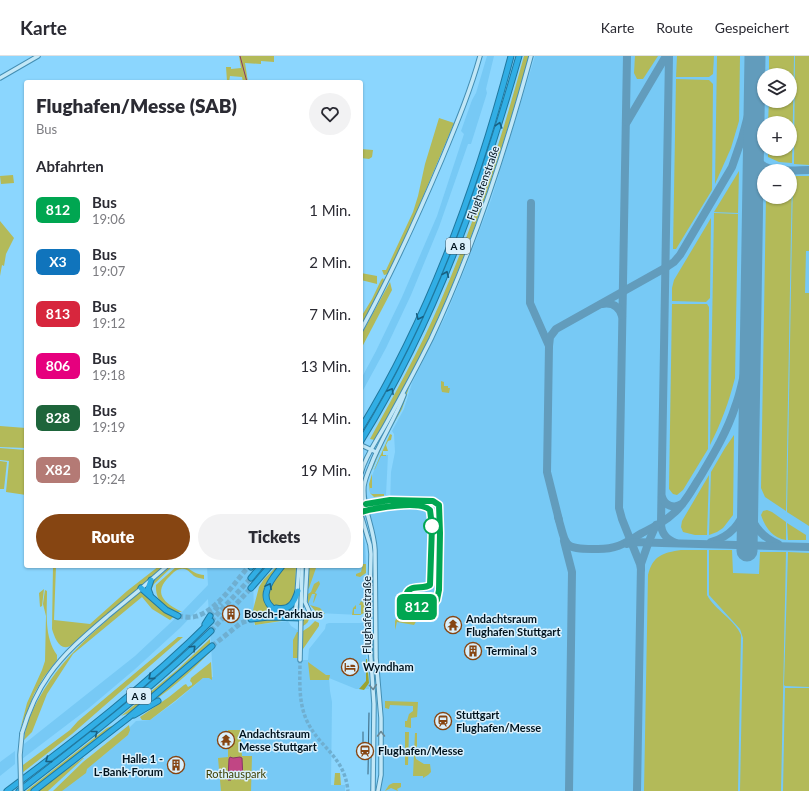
<!DOCTYPE html>
<html lang="de">
<meta charset="utf-8">
<style>
:root{--surface:#fff;--page:#f2f2f3;--text:#2b2b33;--muted:#7c7c81;--line:#e1e1e2;--accent:#864512}
body{margin:0;font-family:Lato,sans-serif;background:var(--page);color:var(--text);height:100vh;display:flex;flex-direction:column;font-size:15px;white-space:nowrap}
*{box-sizing:border-box;margin:0}
p{font-size:13px;color:var(--muted)}
.icon{flex:none;width:22px;height:22px;fill:none;stroke:currentColor;stroke-width:2;stroke-linecap:round;stroke-linejoin:round}
.map{position:relative;flex:1;overflow:hidden}
.panel{position:absolute;left:24px;top:24px;width:339px;height:488px;display:flex;flex-direction:column;background:var(--surface);border-radius:4px;box-shadow:0 1px 3px #0004}
.panel>*{flex:none}
.badge{padding:0 8px;border-radius:6px;font-size:14px;line-height:26px}
.fabs{position:absolute;left:757px;top:12px;display:grid;gap:8px}
.fabs a{display:grid;place-items:center;width:40px;height:40px;border-radius:50%;background:var(--surface);box-shadow:0 1px 3px #0004;font-size:20px}
.map>.badge{position:absolute;translate:-50% -50%;box-shadow:0 0 0 2px #fff}
h2{padding:0 12px;font-size:15px;line-height:36px}
.round{display:grid;place-items:center;flex:none;width:42px;height:42px;border-radius:21px;background:var(--page)}
.headline{display:flex;align-items:center;justify-content:space-between;height:68px;padding:0 12px}
h1{font-size:19px;font-weight:800;line-height:30px}
.action{display:flex;gap:8px;margin-top:auto;padding:8px 12px}
.action a{flex:1;height:46px;border-radius:24px;background:var(--accent);color:#fff;font-size:16px;font-weight:800;line-height:46px;text-align:center}
.action a+a{background:var(--page);color:var(--text)}
ul{padding:0;list-style:none}
li{display:flex;align-items:center;gap:12px;height:52px;padding:0 12px}
li div{flex:1}
li b{display:block;font-size:15px}
li em{font-style:normal}
li .badge{min-width:44px;font-weight:700;text-align:center}
header{display:flex;align-items:center;gap:24px;box-sizing:border-box;height:56px;padding:0 20px;background:var(--surface);border-bottom:1px solid var(--line)}
header strong{font-size:19px}
nav{display:flex;gap:22px;margin-inline-start:auto;font-size:14px}
.map>svg:first-child{display:block}
</style>
<header>
<strong>Karte</strong>
<nav><a>Karte</a><a>Route</a><a>Gespeichert</a></nav>
</header>
<div class="map">
<svg width="809" height="735" viewBox="0 0 809 735">
<rect width="100%" height="100%" fill="#8bd6fe"/>
<!-- built -->
<g fill="#77c9f5" fill-rule="evenodd">
<path d="M487 0H494L486 33 487 37 471 88H468L439 171 411 239 386 292 361 338V323L376 295 402 241 437 160 464 78 461 75 472 44 476 37Z"/>
<path d="M535 0H809V735H378L381 719V693L377 622 375 494 367 454 390 450 391 416 395 396 394 378 392 375 404 353 412 327 446 259 466 210 491 144ZM764 19H790V45H764ZM764 67H790V93H764ZM764 115H790V141H764Z"/>
<path d="M380 399H388L386 439 374 440 370 437V425Z"/>
<path d="M361 474 365 487 366 506 364 556 360 559 318 557 308 547 307 533 309 510H361Z"/>
<path d="M207 510H253L254 569 288 565 291 570 299 575V604H308L309 593 325 573 326 568 329 567H364L365 569V588L369 633H356L329 622 330 635 332 646 331 729H345V735H60L128 679 130 671 136 665 150 664 175 646 203 622 213 621 208 543 180 572 134 614 89 652 22 703 24 688 135 600 182 556 208 529Z"/>
<path d="M15 695V708L0 720V706Z"/>
</g>
<!-- green -->
<g fill="#b3ba59">
<path d="M239 0H274V6L261 5V8L245 7 248 26H243L242 21 230 20 229 26 227 25 226 11H231V13L241 12Z"/>
<path d="M524 0H529C504 89 476 176 439 260 421 303 397 343 375 384L370 383C394 339 419 295 439 249 474 168 501 85 524 0Z"/>
<path d="M635 0H658L643 23H637L634 17Z"/>
<path d="M677 0H714L713 18 709 21H676Z"/>
<path d="M717 0H740L739 65 731 92 715 128Z"/>
<path d="M769 0H794L792 107 779 106 768 101V93H790V67H768L769 45H790V19H769Z"/>
<path d="M795 0H809V109L794 108Z"/>
<path d="M676 23 709 24 713 28 712 134 676 193H673Z"/>
<path d="M439 62 454 67 409 174 388 218 384 219 382 214H386L413 156 418 140 425 108Z"/>
<path d="M361 93 373 94 372 101 369 103 361 102Z"/>
<path d="M739 115 738 157 714 156Z"/>
<path d="M13 119 14 127 1 128 0 120Z"/>
<path d="M790 120H792L786 455 765 441 761 432 766 141H790Z"/>
<path d="M793 120H809V195H806L805 237H809V224V470L787 456Z"/>
<path d="M714 157 738 158 735 322C729 346 721 367 710 389Z"/>
<path d="M711 162 710 242 706 246 672 245V232L674 224Z"/>
<path d="M0 165 14 182 6 198 4 210 2 209 0 220Z"/>
<path d="M361 217 377 220V228L361 224Z"/>
<path d="M383 222 385 226 361 270V261L372 243 381 224Z"/>
<path d="M390 226 392 234 361 293V279Z"/>
<path d="M672 248H707L709 251 708 393 683 434 677 439 673 438 669 433Z"/>
<path d="M441 325 444 326V330H448V332H450L449 337 442 336 441 332Z"/>
<path d="M410 328 402 353 386 381 372 414H371Z"/>
<path d="M0 370 26 372V392L0 391Z"/>
<path d="M390 378 392 379 391 384 388 385 386 389 388 395H383V399H386V400H381L375 413 374 414Z"/>
<path d="M734 379 733 459 723 472 717 476 709 479 711 416 725 392Z"/>
<path d="M0 392 26 394V439L6 436 9 405 0 404Z"/>
<path d="M0 405 7 406 4 433H0Z"/>
<path d="M372 418V432H370V437L372 438H384V440L374 441 370 437 369 428Z"/>
<path d="M709 419 707 479H695L683 476 681 471 682 465Z"/>
<path d="M767 454 772 456 786 466V484C772 482 765 471 761 459L763 455Z"/>
<path d="M787 467 806 479V484H788Z"/>
<path d="M681 494H707V539C715 554 735 564 741 579L738 735H644L648 519C653 499 663 497 681 494Z"/>
<path d="M709 494H732L733 517 759 518 760 496H786L781 735H740L743 582 740 573 709 539Z"/>
<path d="M788 496 809 497V631L785 630 784 629Z"/>
<path d="M363 508H366V517L360 521 356 520V518L361 516Z"/>
<path d="M53 510H56L54 564 90 568 127 535 159 510H164L73 588C61 598 55 583 52 573Z"/>
<path d="M171 510H173L154 528 152 532V537L150 529 153 525Z"/>
<path d="M177 510C191 510 191 518 204 519V523C201 522 197 522 194 520 190 517 187 512 181 513 176 513 173 517 170 520 152 537 164 547 182 556 166 557 155 545 156 529Z"/>
<path d="M277 510H279C273 518 257 534 266 544 270 550 277 554 283 559L255 560 253 554 259 531 264 523Z"/>
<path d="M285 510H296L295 540 290 549 277 551 269 546 268 536 271 529Z"/>
<path d="M309 510H315L316 512 309 532 307 534Z"/>
<path d="M319 525 320 528 315 537 317 538 314 546 313 547 315 538H312L308 548V538L311 536 314 528Z"/>
<path d="M44 533 42 550 40 551 39 537Z"/>
<path d="M45 534 47 535C47 557 44 581 57 599V604L44 621 34 638 20 674 27 647 42 614 45 605 46 560 43 548Z"/>
<path d="M142 534 145 535 160 552 173 561 170 564 152 553 142 541 73 598 47 638 32 676 24 684C25 677 26 669 29 663 52 607 97 573 142 534Z"/>
<path d="M361 545 365 548 364 557 360 559H352L353 552 356 549V553H354V558H361V549H359Z"/>
<path d="M310 549 320 552 325 558 317 557Z"/>
<path d="M303 554C311 558 311 566 303 570Z"/>
<path d="M396 563 417 564 414 569 397 566 395 574V565Z"/>
<path d="M254 564H288L255 569Z"/>
<path d="M315 565 319 567V570L303 593V575L309 571Z"/>
<path d="M297 576H298V602H293V584Z"/>
<path d="M178 581H183L72 678 22 717 23 709 70 674 78 665Z"/>
<path d="M210 583V589L129 657 121 660 177 614Z"/>
<path d="M210 595V596C189 618 167 637 141 653Z"/>
<path d="M211 606 212 624 209 622H203L175 645 150 664H142L140 661 169 641 184 629 186 628 188 631 192 629V627L190 625 191 622Z"/>
<path d="M308 606 326 619H330L329 624H310Z"/>
<path d="M785 632H809V735H783Z"/>
<path d="M385 645 418 646 417 661 411 662V672L405 671V665H407L409 658 413 655V650L390 649 389 653 385 652Z"/>
<path d="M117 668 31 735H26L107 672Z"/>
<path d="M129 669 130 674 128 679 87 713 86 717 62 735H53L83 706Z"/>
<path d="M228 674H240L242 700H252L251 735H221L218 702 228 701Z"/>
<path d="M405 676H409L408 709H405Z"/>
<path d="M415 677H417V690L414 696 416 703 424 708H430L431 716 428 719 423 722V720H413Z"/>
<path d="M83 702H84L48 735H37Z"/>
<path d="M335 717H340L341 729H334Z"/>
<path d="M393 727H401V731L397 733 398 735 391 732 385 735 389 729Z"/>
</g>
<!-- forest -->
<path fill="#9ca32f" d="M366 603H367L369 627 364 634 359 633 366 625Z"/>
<!-- water -->
<path fill="#c14684" stroke="#873765" d="M230 701 233 702 240 701 242 702 243 723 231 722V724H228L229 703Z"/>
<g fill="none" stroke-linecap="round" stroke-linejoin="round">
<!-- stream -->
<path stroke="#873765" stroke-width="1" d="M240 0 247 26"/>
<!-- taxiway -->
<g stroke="#629cbc" stroke-width="8">
<path d="M627 0 619 452 622 463 640 508 641 513"/>
<path d="M669 0 661 467C661 477 667 484 676 487"/>
<path d="M627 66 666 0"/>
<path d="M754 93C754 120 791 114 809 114"/>
<path d="M531 147 530 247 549 290 547 416 559 464"/>
<path d="M602 248C612 246 619 250 622 260"/>
<path d="M549 290 550 281 556 273 665 212 674 206 680 199 732 111 742 82 755 33"/>
<path d="M662 441C665 450 674 453 682 448"/>
<path d="M747 444C749 464 759 480 778 488"/>
<path d="M558 461C567 492 563 493 598 493 618 493 625 487 642 477 654 471 666 465 675 456 686 446 692 433 700 421 713 399 727 376 735 351 743 330 746 308 750 286"/>
<path d="M564 485 572 516 569 735"/>
<path d="M711 486C730 481 742 467 746 449"/>
<path d="M627 488 634 486 662 487 809 491"/>
<path d="M637 735 641 508 649 485 656 469"/>
</g>
<!-- runway -->
<path stroke="#629cbc" stroke-width="21" d="M747 495 755 0"/>
<!-- secondary-tunnel -->
<path stroke="#6fafd1" stroke-width="3.5" stroke-dasharray="3.5 2" stroke-linecap="butt" d="M300 604C300 624 298 646 307 665 320 693 344 699 348 735"/>
<!-- highway-tunnel -->
<g stroke="#6fafd1" stroke-width="5" stroke-dasharray="5 2.5" stroke-linecap="butt">
<path d="M178 560C184 561 191 562 197 560 217 554 236 525 249 510"/>
<path d="M210 560 221 547"/>
<path d="M211 565 251 522"/>
<path d="M211 575 251 532"/>
<path d="M212 590 241 567 251 563"/>
</g>
<!-- secondary casing -->
<g stroke="#438eb3" stroke-width="5.5">
<g id="secondary">
<path d="M0 22 38 0"/>
<path d="M361 274C391 219 417 162 442 103 456 69 470 36 480 0"/>
<path d="M361 389 376 396"/>
<path d="M361 417C366 398 378 383 387 366 402 339 417 311 431 283 474 192 505 96 531 0"/>
<path d="M361 459 370 489 371 498 369 575 374 648 373 735"/>
<path d="M307 510 305 546 309 555"/>
<path d="M296 552 299 510"/>
<path d="M300 604 302 510"/>
<path d="M22 677C28 657 36 637 49 619 65 596 88 577 109 559 129 543 148 527 167 510"/>
<path d="M378 735 381 719V662L376 602 375 494C374 472 362 451 364 430 365 423 368 416 371 409 380 385 395 363 404 339"/>
</g>
</g>
<!-- highway casing -->
<g stroke="#20789f" stroke-width="7">
<g id="highway">
<path d="M361 372C431 258 477 129 511 0"/>
<path d="M361 385C436 263 480 137 519 0"/>
<path d="M282 510C277 517 269 525 267 534 262 548 278 560 291 557"/>
<path d="M251 511 252 510"/>
<path d="M251 522 261 510"/>
<path d="M141 532 166 554 178 560"/>
<path d="M251 532 270 510"/>
<path d="M150 538 148 533 151 524"/>
<path d="M276 552C290 555 294 547 298 535"/>
<path d="M251 563 269 561 301 562"/>
<path d="M205 568 210 560"/>
<path d="M134 659 158 645"/>
<path d="M7 735C78 682 148 628 211 565"/>
<path d="M19 735C85 684 151 633 211 575"/>
<path d="M34 735 128 662 212 590"/>
</g>
</g>
<!-- secondary -->
<use href="#secondary" stroke="#c1e7f7" stroke-width="3.5"/>
<!-- highway -->
<use href="#highway" stroke="#31aee5" stroke-width="5"/>
<!-- tram -->
<g stroke="#386279" stroke-width="1">
<path d="M363 698V676"/>
<path d="M368 718 369 657"/>
</g>
<!-- secondary-bridge casing -->
<g stroke="#438eb3" stroke-width="5.5" stroke-linecap="butt">
<path id="secondary-bridge" d="M21 735 20 699 22 677"/>
</g>
<!-- secondary-bridge -->
<use href="#secondary-bridge" stroke="#c1e7f7" stroke-width="3.5"/>
</g>
<!-- one-way arrows -->
<defs><path id="oneway-chevron" d="M-2-3.5L2.5 0L-2 3.5" fill="none" stroke-width="1.6" stroke-linecap="round" stroke-linejoin="round"/></defs>
<g stroke="#186082">
<use href="#oneway-chevron" transform="translate(499 69) rotate(-73)"/>
<use href="#oneway-chevron" transform="translate(446 218) rotate(-67)"/>
<use href="#oneway-chevron" transform="translate(419 261) rotate(115)"/>
<use href="#oneway-chevron" transform="translate(391 335) rotate(-61)"/>
<use href="#oneway-chevron" transform="translate(269 530) rotate(-62)"/>
<use href="#oneway-chevron" transform="translate(193 592) rotate(-44)"/>
<use href="#oneway-chevron" transform="translate(151 621) rotate(139)"/>
<use href="#oneway-chevron" transform="translate(95 677) rotate(-38)"/>
<use href="#oneway-chevron" transform="translate(48 704) rotate(143)"/>
</g>
<g stroke="#6a8895">
<use href="#oneway-chevron" transform="translate(373 631) rotate(85)"/>
<use href="#oneway-chevron" transform="translate(381 678) rotate(-90)"/>
</g>
<g fill="none" stroke-linecap="round" stroke-linejoin="round">
<!-- line casing -->
<g stroke="#fff" stroke-width="9">
<path id="line" d="M361 456C375 452 420 444 430 454L432 470 430 529C423 534 408 527 406 540 408 553 421 553 432 551L437 544 439 534 440 477 439 449 433 445 390 444 366 448"/>
</g>
<!-- line -->
<use href="#line" stroke="#00a651" stroke-width="6"/>
</g>
<!-- icons -->
<defs>
<g id="building-ring" transform="scale(0.9)"><circle r="9.5" fill="#daf0fc" stroke="#864512" stroke-width="1.5"/><path d="M-4-6H4V6H1V3H-1V6H-4ZM-2.5-4.3h1.7v1.8h-1.7ZM.8-4.3h1.7v1.8H.8ZM-2.5-1h1.7V.8h-1.7ZM.8-1h1.7V.8H.8Z" fill="#864512"/></g>
<g id="temple-ring" transform="scale(0.9)"><circle r="9.5" fill="#daf0fc" stroke="#864512" stroke-width="1.5"/><path d="M0-6L5-2H3V0L6.5 2.5H4V6H1.5V3h-3V6H-4V2.5H-6.5L-3 0V-2H-5Z" fill="#864512"/></g>
<g id="hotel-ring" transform="scale(0.9)"><circle r="9.5" fill="#daf0fc" stroke="#864512" stroke-width="1.5"/><path d="M-6-4.5h1.5V1H6V5H4.5V3h-9V5H-6ZM-4 0a1.8 1.8 0 1 1 3.6 0ZM.5 0V-2.5h3Q6-2.5 6 0Z" fill="#864512"/></g>
<g id="station-ring" transform="scale(0.9)"><circle r="9.5" fill="#daf0fc" stroke="#864512" stroke-width="1.5"/><path d="M-3-6H3Q5-6 5-4V2Q5 4 3 4L4.5 6H3L1.5 4h-3L-3 6H-4.5L-3 4Q-5 4-5 2V-4Q-5-6-3-6ZM-3.5-4v3h7v-3ZM-3.5 1v1.5H-2V1ZM2 1v1.5H3.5V1Z" fill="#864512"/></g>
</defs>
<g fill-rule="evenodd">
<use href="#building-ring" x="231" y="558"/>
<use href="#temple-ring" x="453" y="569"/>
<use href="#building-ring" x="473" y="595"/>
<use href="#hotel-ring" x="350" y="611"/>
<use href="#station-ring" x="443" y="665"/>
<use href="#temple-ring" x="226" y="684"/>
<use href="#station-ring" x="365" y="695"/>
<use href="#building-ring" x="176" y="709"/>
</g>
<!-- markers -->
<circle fill="#fff" stroke="#00a651" stroke-width="2" cx="432" cy="470" r="8"/>
<g text-anchor="middle" stroke-width="3" stroke-linejoin="round" paint-order="stroke">
<!-- shield labels -->
<g fill="#daf0fc" stroke="#415561" stroke-width="1">
<rect x="446" y="182" width="24" height="16" rx="3"/>
<rect x="127" y="632" width="24" height="16" rx="3"/>
</g>
<g font-size="10" font-weight="bold" fill="#00131e">
<text x="458" y="194">A 8</text>
<text x="139" y="644">A 8</text>
</g>
<!-- street labels -->
<g font-size="11" fill="#00131e" stroke="#daf0fc">
<text transform="translate(483 127) rotate(-71)" y="4">Flughafenstraße</text>
<text transform="translate(367 559) rotate(-90)" y="4">Flughafenstraße</text>
</g>
<!-- poi labels -->
<g font-size="11" font-weight="bold" fill="#00131e" stroke="#daf0fc" text-anchor="start">
<text x="244" y="562">Bosch-Parkhaus</text>
<text x="466" y="567">Andachtsraum<tspan x="466" dy="13">Flughafen Stuttgart</tspan></text>
<text x="486" y="599">Terminal 3</text>
<text x="363" y="615">Wyndham</text>
<text x="456" y="663">Stuttgart<tspan x="456" dy="13">Flughafen/Messe</tspan></text>
<text x="239" y="682">Andachtsraum<tspan x="239" dy="13">Messe Stuttgart</tspan></text>
<text x="378" y="699">Flughafen/Messe</text>
<text x="163" y="707" text-anchor="end">Halle 1 -<tspan x="163" dy="13">L-Bank-Forum</tspan></text>
</g>
<!-- park labels -->
<g font-size="11" fill="#3c3f00" stroke="#daf0fc">
<text x="236" y="722">Rothauspark</text>
</g>
</g>
</svg>
<div class="fabs">
<a><svg class="icon" aria-label="layers" viewBox="0 0 24 24"><path d="M12 4l9 5-9 5-9-5zM3 14l9 5 9-5"/></svg></a>
<a>+</a>
<a>−</a>
</div>
<b class="badge" style="left:417px;top:551px;background:#00a651;color:#fff">812</b>
<section class="panel">
<div class="headline"><div><h1>Flughafen/Messe (SAB)</h1><p>Bus</p></div><a class="round"><svg class="icon" aria-label="heart" viewBox="0 0 24 24"><path d="M12 20l-8-8c-3-5 5-10 8-4 3-6 11-1 8 4z"/></svg></a></div>
<h2>Abfahrten</h2>
<ul>
<li><span class="badge" style="background:#00a651;color:#fff">812</span><div><b>Bus</b><p>19:06</p></div><em>1 Min.</em></li>
<li><span class="badge" style="background:#1074bc;color:#fff">X3</span><div><b>Bus</b><p>19:07</p></div><em>2 Min.</em></li>
<li><span class="badge" style="background:#d7263d;color:#fff">813</span><div><b>Bus</b><p>19:12</p></div><em>7 Min.</em></li>
<li><span class="badge" style="background:#e6007e;color:#fff">806</span><div><b>Bus</b><p>19:18</p></div><em>13 Min.</em></li>
<li><span class="badge" style="background:#1e653b;color:#fff">828</span><div><b>Bus</b><p>19:19</p></div><em>14 Min.</em></li>
<li><span class="badge" style="background:#b47a75;color:#fff">X82</span><div><b>Bus</b><p>19:24</p></div><em>19 Min.</em></li>
</ul>
<div class="action"><a>Route</a><a>Tickets</a></div>
</section>
</div>
